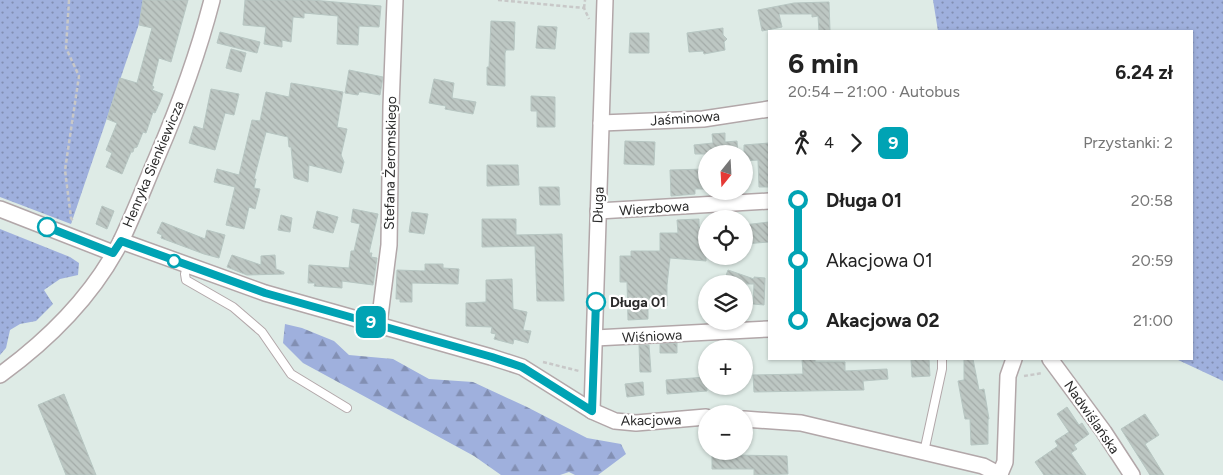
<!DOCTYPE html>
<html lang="pl">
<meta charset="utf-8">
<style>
:root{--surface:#fff;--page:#f6f6f6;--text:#222;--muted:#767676}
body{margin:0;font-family:Figtree,sans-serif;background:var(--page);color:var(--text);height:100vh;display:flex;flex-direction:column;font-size:19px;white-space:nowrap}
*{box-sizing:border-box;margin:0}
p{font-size:16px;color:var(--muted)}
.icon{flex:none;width:28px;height:28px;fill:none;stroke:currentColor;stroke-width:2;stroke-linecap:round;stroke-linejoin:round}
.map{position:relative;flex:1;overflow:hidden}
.side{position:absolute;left:768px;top:30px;width:425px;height:330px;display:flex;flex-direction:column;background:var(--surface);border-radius:0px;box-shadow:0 1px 4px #0004}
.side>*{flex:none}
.badge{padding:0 10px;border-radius:8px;font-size:18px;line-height:32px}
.needle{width:32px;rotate:198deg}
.fabs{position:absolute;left:698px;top:145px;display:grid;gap:10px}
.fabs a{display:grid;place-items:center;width:55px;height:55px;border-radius:50%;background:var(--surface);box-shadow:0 1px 4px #0004;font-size:25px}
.map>.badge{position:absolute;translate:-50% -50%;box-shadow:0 0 0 2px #fff}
.legs{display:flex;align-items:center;gap:8px;height:55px;padding:0 20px;font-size:16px}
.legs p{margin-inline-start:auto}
.headline{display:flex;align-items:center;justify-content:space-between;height:85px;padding:0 20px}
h1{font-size:28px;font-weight:700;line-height:38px}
ul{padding:0 20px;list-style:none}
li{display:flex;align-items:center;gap:18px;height:60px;font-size:19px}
li i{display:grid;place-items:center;width:8px;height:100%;margin:0 6px;background:currentColor}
li i::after{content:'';width:12px;height:12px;margin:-6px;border:4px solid;border-radius:50%;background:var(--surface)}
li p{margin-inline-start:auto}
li:first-child i{background:linear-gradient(#0000 50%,currentColor 0)}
li:last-child i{background:linear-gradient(currentColor 50%,#0000 0)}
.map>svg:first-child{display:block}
</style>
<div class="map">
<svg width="1223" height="475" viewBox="0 0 1223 475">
<defs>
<pattern id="grass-dots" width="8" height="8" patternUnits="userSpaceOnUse" patternTransform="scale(1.25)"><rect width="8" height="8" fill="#9fb0dd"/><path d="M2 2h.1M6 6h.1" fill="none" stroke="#828fb3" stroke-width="1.8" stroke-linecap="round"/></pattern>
<pattern id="forest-firs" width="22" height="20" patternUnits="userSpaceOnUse" patternTransform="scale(1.25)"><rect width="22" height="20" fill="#9fb0dd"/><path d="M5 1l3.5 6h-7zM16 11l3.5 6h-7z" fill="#828fb3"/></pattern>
<pattern id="building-back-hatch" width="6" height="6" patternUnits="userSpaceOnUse" patternTransform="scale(1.25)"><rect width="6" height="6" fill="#bdc7c3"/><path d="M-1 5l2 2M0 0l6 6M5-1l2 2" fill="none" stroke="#a3aba8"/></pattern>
</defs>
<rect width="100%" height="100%" fill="#deebe6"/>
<!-- grass -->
<g fill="url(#grass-dots)">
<path d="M0 0H143L141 18 71 224 0 197Z"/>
<path d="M933 0H1223V381L1176 359H1191V31H938Z"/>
<path d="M0 229 70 257 79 263 78 275 60 279 44 290 53 304 36 321 20 324 10 330 6 348 0 355Z"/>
</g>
<!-- forest -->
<path fill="url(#forest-firs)" d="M285 324 302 328 334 341 349 355 393 359 429 379 473 382 527 407 587 438 621 444 626 454 598 475H575L569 472 560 475H501L474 456 303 363 283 343Z"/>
<!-- building -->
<g fill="url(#building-back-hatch)" stroke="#b7c6c2">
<path d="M143 0H188L171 62 159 58 152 86 154 87 152 90 163 94 160 102 155 113 153 112 146 133 143 132 137 147 134 148 133 152H131L122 174 106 167 112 153 106 150 117 123 107 119 120 78 137 83 152 28 139 25Z"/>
<path d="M245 0H312L381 6 379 27 359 26 358 45 337 44 338 16 304 13V18L293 17 291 42 282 40V47L264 44 266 27 243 25Z"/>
<path d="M829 2 830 31H819L818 16 812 17V14H779L782 27 762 31 758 10 794 3Z"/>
<path d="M491 21 515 22 514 50H506L505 53V86L487 85V67H489Z"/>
<path d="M538 26 557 27 555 49 536 48Z"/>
<path d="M723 28V35L727 39 724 42 725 50 704 54 703 51 689 52 687 33Z"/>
<path d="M220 32 260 42 257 53 217 43Z"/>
<path d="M630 33H649V53H629Z"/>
<path d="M231 49 246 53 241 72 226 68Z"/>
<path d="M349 70 383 77 380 95 363 92H359L358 95 345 93Z"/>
<path d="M434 79 454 83 452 98 476 102 473 114 445 109 446 106 429 103Z"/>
<path d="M291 83 343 92 337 127 347 129 341 155 344 162 341 173 309 165 308 182 294 178 291 147H289L288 137 266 132 254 179H256L254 188 260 189 255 209 249 207 244 229 226 225 235 187 214 182 217 169 239 175 252 120 260 121 266 92 289 97Z"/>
<path d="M211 89 239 94 234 115 225 113 215 150 189 143 194 126 203 129Z"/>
<path d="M531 96 555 97V127H537V111H531Z"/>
<path d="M725 133V142L737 141 738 154H695L694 145 713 143 712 134Z"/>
<path d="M625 141 655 142 654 165 624 164Z"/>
<path d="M769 143V187H759L758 160 744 161V145Z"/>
<path d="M487 165H518L519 185 487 186Z"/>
<path d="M706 169V189H695V194L671 196 670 170Z"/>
<path d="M539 187H559L560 205H540Z"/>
<path d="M102 206 114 211 107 229 96 224Z"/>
<path d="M353 209 378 214 369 253H372L371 257 377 258 373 285 342 281V288L314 286 315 283H308L309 265 349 268 351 251H354L360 224 351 222Z"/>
<path d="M317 211 338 217 333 233 313 228Z"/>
<path d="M412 212 428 214 424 234 409 232Z"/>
<path d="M281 215 292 218 290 232 278 230Z"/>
<path d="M482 219H516V235L562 234 564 301H537L535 246 482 247Z"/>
<path d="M699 219V227H706V261L670 258 667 285V306H648V319L628 320 627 282H620V256H631V251H660V233H678L677 220Z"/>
<path d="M162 222 205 239 207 230 225 235 219 258 204 254 161 238 162 235 157 233Z"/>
<path d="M769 222V242L744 244V225Z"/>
<path d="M232 255 261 265V256L275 255 276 269 284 272V274L247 275 227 267Z"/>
<path d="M425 264H443V268L459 269 458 284 412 283V302H400V299H396L397 270 425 271Z"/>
<path d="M728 270 754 279V277L765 278 764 305 753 304 754 284H723Z"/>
<path d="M512 279 513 309 527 312 523 330 531 331 528 343 514 339 513 344 494 339 496 334 491 333 492 327 466 326V303L486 302V280Z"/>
<path d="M677 343V353H660V344Z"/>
<path d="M639 345H649L651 372H640Z"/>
<path d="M802 359H815V362H845V371L887 369 888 379 863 381 864 390 754 392 753 375 803 374Z"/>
<path d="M929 359 930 376 912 377 911 360Z"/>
<path d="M964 359H973L979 390 984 389 989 419H988V444L971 445 970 419H965L958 381 964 380Z"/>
<path d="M706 377 707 391 667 394 666 380Z"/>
<path d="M643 382 644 395 627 397 625 384Z"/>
<path d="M64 394 96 475H66L38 405Z"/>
<path d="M1067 407 1079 425 1082 423 1089 434 1074 445 1077 449 1071 453 1086 475H1044L1035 462 1058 446 1055 441 1069 432 1057 414Z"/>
<path d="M1145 414 1159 435 1145 444 1164 475H1150L1121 429Z"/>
<path d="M712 451H734V455L787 456 788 474 754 475V469H712Z"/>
</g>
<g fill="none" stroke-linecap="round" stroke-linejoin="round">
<!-- service casing -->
<g stroke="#b2a7a9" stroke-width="10">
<g id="service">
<path d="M187 265 185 274 186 280 233 307 262 332 291 374 347 408"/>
<path d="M924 452 942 369V359"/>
</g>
</g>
<!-- minor casing -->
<g stroke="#b2a7a9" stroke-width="18">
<g id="minor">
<path d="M601 123 703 119 769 109"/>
<path d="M0 209 113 253"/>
<path d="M598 211 769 201"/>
<path d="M121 241 265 293 491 357 522 367 592 411 615 421 636 423 706 417"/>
<path d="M379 324 389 245 391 107 395 0"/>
<path d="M595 338 769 329"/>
<path d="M1050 359 1104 432 1132 475"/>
<path d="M0 375C48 340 94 294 121 241 134 214 145 185 157 157 179 106 198 54 212 0"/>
<path d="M592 411 605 0"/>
<path d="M744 419 801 423 983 466 1000 475"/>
<path d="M1000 474 1005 462 1008 376 1014 359"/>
</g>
</g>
<!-- path -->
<g stroke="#c8c8c8" stroke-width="2.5" stroke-dasharray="4 2.5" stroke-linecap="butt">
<path d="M69 0 66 48 79 76 65 170 71 218 73 221"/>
<path d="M498 0 584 8 589 19"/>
<path d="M584 8 585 0"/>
<path d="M543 362 579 371"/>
<path d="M1024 376 1043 373"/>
</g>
<!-- service -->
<use href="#service" stroke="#fff" stroke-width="8"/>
<!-- minor -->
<use href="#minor" stroke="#fff" stroke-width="15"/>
</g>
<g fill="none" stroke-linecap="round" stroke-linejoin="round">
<!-- line-1 casing -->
<g stroke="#fff" stroke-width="11">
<path id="line-1" d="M47 227 113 253 121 241 265 293 492 357 522 367 592 411 596 302"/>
</g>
<!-- line-1 -->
<use href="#line-1" stroke="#00a3b4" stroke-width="8"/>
</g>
<!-- markers -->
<g fill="#fff" stroke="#00a3b4" stroke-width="2.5">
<circle cx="47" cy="227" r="9"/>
<circle cx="174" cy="261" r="6"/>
<circle cx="596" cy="302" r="9"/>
</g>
<g text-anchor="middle" stroke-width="4.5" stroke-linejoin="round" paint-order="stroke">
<!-- street labels -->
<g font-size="14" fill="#2a2a2a" stroke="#fff">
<text transform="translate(685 118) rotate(-4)" y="5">Jaśminowa</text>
<text transform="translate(390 163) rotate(-89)" y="5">Stefana Żeromskiego</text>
<text transform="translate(153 164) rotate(-67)" y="5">Henryka Sienkiewicza</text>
<text transform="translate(598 205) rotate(-88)" y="5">Długa</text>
<text transform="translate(654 208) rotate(-4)" y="5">Wierzbowa</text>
<text transform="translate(652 336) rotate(-3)" y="5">Wiśniowa</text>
<text transform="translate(1092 417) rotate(55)" y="5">Nadwiślańska</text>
<text transform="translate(651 420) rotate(-1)" y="5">Akacjowa</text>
</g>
<!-- stop labels -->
<g font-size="14" font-weight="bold" fill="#2a2a2a" stroke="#fff" text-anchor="start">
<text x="610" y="307">Długa 01</text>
</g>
</g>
</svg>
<div class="fabs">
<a><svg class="needle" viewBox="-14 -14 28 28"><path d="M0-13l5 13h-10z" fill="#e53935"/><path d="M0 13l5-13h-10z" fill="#767676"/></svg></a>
<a><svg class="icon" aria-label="locate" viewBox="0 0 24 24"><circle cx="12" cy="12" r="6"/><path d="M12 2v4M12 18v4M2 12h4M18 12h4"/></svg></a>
<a><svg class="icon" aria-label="layers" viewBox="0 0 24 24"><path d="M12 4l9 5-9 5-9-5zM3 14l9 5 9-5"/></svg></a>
<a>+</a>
<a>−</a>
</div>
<b class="badge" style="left:371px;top:322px;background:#00a3b4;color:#fff">9</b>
<section class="side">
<div class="headline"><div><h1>6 min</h1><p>20:54 – 21:00 · Autobus</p></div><b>6.24 zł</b></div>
<div class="legs"><svg class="icon" aria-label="walk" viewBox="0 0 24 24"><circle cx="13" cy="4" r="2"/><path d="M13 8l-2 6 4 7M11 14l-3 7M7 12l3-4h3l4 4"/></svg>4<svg class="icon" aria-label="forward" viewBox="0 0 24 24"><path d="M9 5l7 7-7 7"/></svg><b class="badge" style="background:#00a3b4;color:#fff">9</b><p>Przystanki: 2</p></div>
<ul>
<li><i style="color:#00a3b4"></i><b>Długa 01</b><p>20:58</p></li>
<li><i style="color:#00a3b4"></i><span>Akacjowa 01</span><p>20:59</p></li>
<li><i style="color:#00a3b4"></i><b>Akacjowa 02</b><p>21:00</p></li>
</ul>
</section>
</div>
